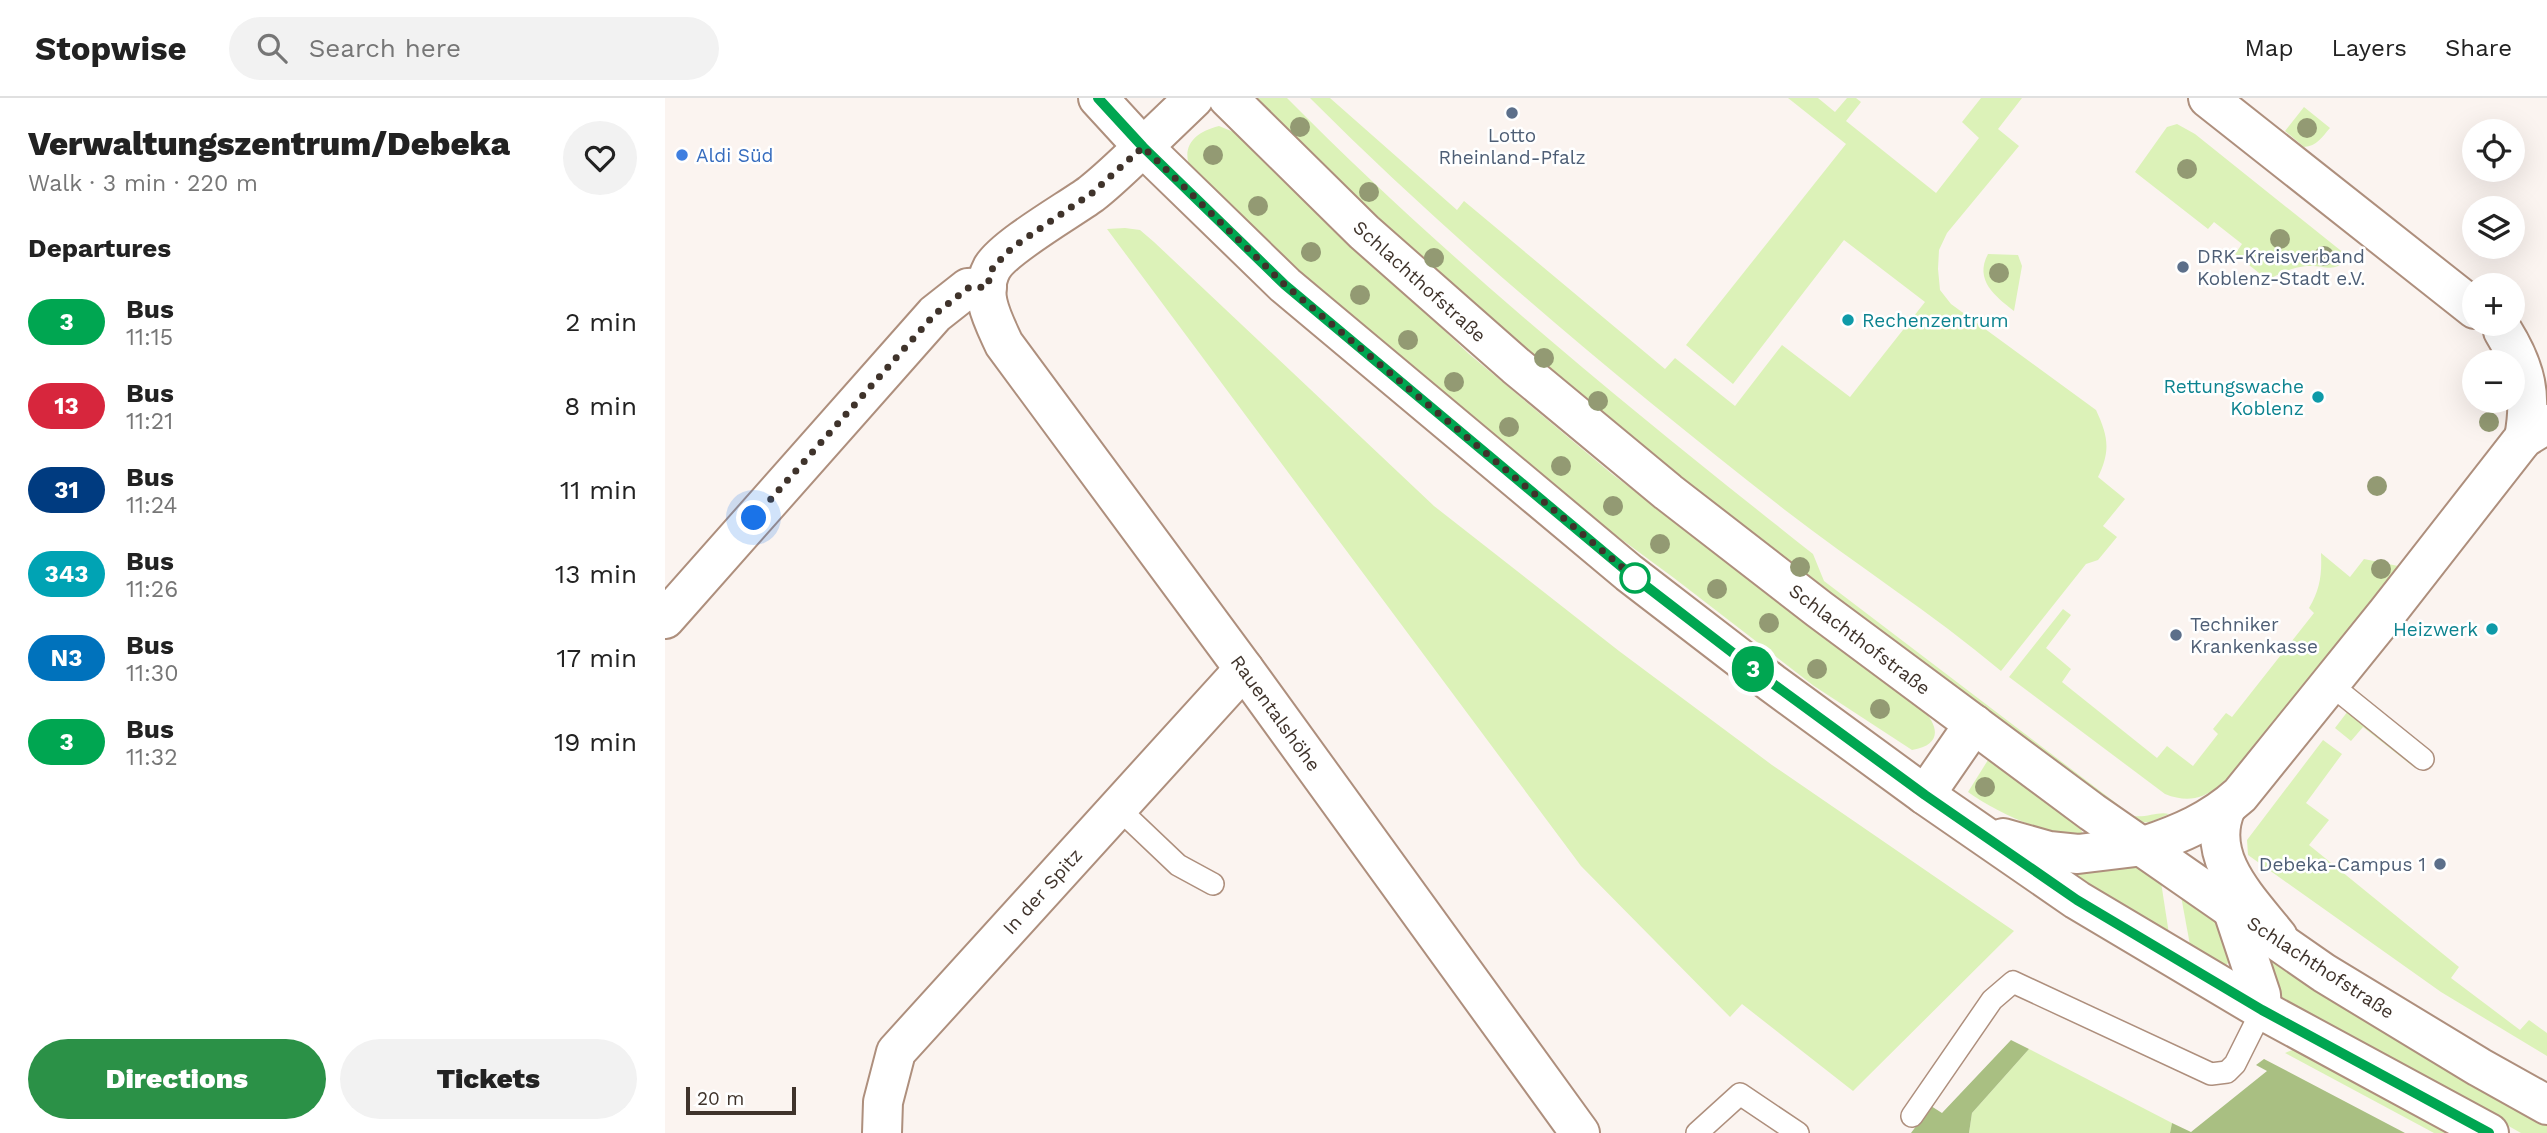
<!DOCTYPE html>
<meta charset="utf-8">
<style>
:root{--surface:#fff;--page:#f2f2f2;--text:#222;--muted:#767676;--line:#e0e0e0;--accent:#2b9147}
body{margin:0;font-family:"Work Sans",sans-serif;background:var(--page);color:var(--text);height:100vh;display:flex;flex-direction:column;font-size:26px;white-space:nowrap}
*{box-sizing:border-box;margin:0}
p{font-size:23px;color:var(--muted)}
.icon{flex:none;width:38px;height:38px;fill:none;stroke:currentColor;stroke-width:2;stroke-linecap:round;stroke-linejoin:round}
.map{position:relative;flex:1;overflow:hidden}
.sheet{display:flex;flex-direction:column;background:var(--surface);width:665px}
.sheet>*{flex:none}
.badge{padding:0 14px;border-radius:23px;font-size:24px;line-height:46px}
.buttons{position:absolute;left:1797px;top:21px;display:grid;gap:14px}
.buttons a{display:grid;place-items:center;width:63px;height:63px;border-radius:50%;background:var(--surface);box-shadow:0 7px 28px #0002;font-size:35px}
.scale{position:absolute;left:21px;bottom:18px;width:110px;box-sizing:border-box;padding-left:7px;border:4px solid #3f332b;border-top:0;font-size:19px;line-height:24px;white-space:nowrap;color:#3f332b;-webkit-text-stroke:5px #fff;paint-order:stroke}
.you{position:absolute;width:35px;height:35px;margin:-18px;border:5px solid #fff;border-radius:50%;background:#1a73e8;box-shadow:0 0 0 10px #1a73e833}
.map>.badge{position:absolute;translate:-50% -50%;box-shadow:0 0 0 4px #fff}
h2{padding:0 28px;font-size:26px;line-height:63px}
.round{display:grid;place-items:center;flex:none;width:74px;height:74px;border-radius:37px;background:var(--page)}
.headline{display:flex;align-items:center;justify-content:space-between;height:119px;padding:0 28px}
h1{font-size:33px;font-weight:800;line-height:52px}
.button{display:flex;gap:14px;margin-top:auto;padding:14px 28px}
.button a{flex:1;height:80px;border-radius:42px;background:var(--accent);color:#fff;font-size:28px;font-weight:800;line-height:80px;text-align:center}
.button a+a{background:var(--page);color:var(--text)}
ul{padding:0;list-style:none}
li{display:flex;align-items:center;gap:21px;height:84px;padding:0 28px}
li div{flex:1}
li b{display:block;font-size:26px}
li em{font-style:normal}
li .badge{min-width:77px;font-weight:700;text-align:center}
header{display:flex;align-items:center;gap:42px;box-sizing:border-box;height:98px;padding:0 35px;background:var(--surface);border-bottom:2px solid var(--line)}
header strong{font-size:33px}
nav{display:flex;gap:38px;margin-inline-start:auto;font-size:24px}
.search{width:490px;height:63px;background:var(--page);display:flex;align-items:center;gap:18px;box-sizing:border-box;padding:0 24px;border-radius:38px;color:var(--muted);font-size:26px}
main{display:flex;flex:1;min-height:0}
.map>svg:first-child{display:block}
</style>
<header>
<strong>Stopwise</strong>
<div class="search"><svg class="icon" aria-label="search" viewBox="0 0 24 24"><circle cx="10" cy="10" r="6"/><path d="M15 15l6 6"/></svg>Search here</div>
<nav><a>Map</a><a>Layers</a><a>Share</a></nav>
</header>
<main>
<section class="sheet">
<div class="headline"><div><h1>Verwaltungszentrum/Debeka</h1><p>Walk · 3 min · 220 m</p></div><a class="round"><svg class="icon" aria-label="heart" viewBox="0 0 24 24"><path d="M12 20l-8-8c-3-5 5-10 8-4 3-6 11-1 8 4z"/></svg></a></div>
<h2>Departures</h2>
<ul>
<li><span class="badge" style="background:#00a651;color:#fff">3</span><div><b>Bus</b><p>11:15</p></div><em>2 min</em></li>
<li><span class="badge" style="background:#d7263d;color:#fff">13</span><div><b>Bus</b><p>11:21</p></div><em>8 min</em></li>
<li><span class="badge" style="background:#003b80;color:#fff">31</span><div><b>Bus</b><p>11:24</p></div><em>11 min</em></li>
<li><span class="badge" style="background:#00a3b4;color:#fff">343</span><div><b>Bus</b><p>11:26</p></div><em>13 min</em></li>
<li><span class="badge" style="background:#0072bc;color:#fff">N3</span><div><b>Bus</b><p>11:30</p></div><em>17 min</em></li>
<li><span class="badge" style="background:#00a651;color:#fff">3</span><div><b>Bus</b><p>11:32</p></div><em>19 min</em></li>
</ul>
<div class="button"><a>Directions</a><a>Tickets</a></div>
</section>
<div class="map">
<svg width="1882" height="1035" viewBox="0 0 1882 1035">
<rect width="100%" height="100%" fill="#fbf4f0"/>
<!-- green -->
<g fill="#dcf2b8">
<path d="M584 0H622C785 165 966 312 1148 456L1159 483 1468 718C1481 720 1494 713 1504 716L1485 724 1470 725 1026 389 859 251 715 124Z"/>
<path d="M645 0H665L792 112 799 103 1000 271 1010 260 1070 308 1117 247 1185 299 1260 204 1179 142 1068 286 1021 247 1181 46 1123 0H1153L1170 14 1182 0H1191L1196 4 1181 23 1271 95 1314 40 1297 24 1316 0H1357L1333 31 1354 48 1282 135 1274 152 1273 171 1275 192 1286 206 1431 312C1443 338 1446 352 1433 379L1460 401 1438 428 1452 439 1433 462 1421 466 1336 573C1267 515 1191 467 1120 412 955 283 793 148 645 0Z"/>
<path d="M1639 9 1665 30C1657 39 1652 48 1639 49L1620 33Z"/>
<path d="M1512 26 1530 36 1685 160C1667 176 1662 167 1642 168 1628 169 1615 175 1603 182L1570 156 1577 146 1549 124 1543 131 1470 74 1502 29Z"/>
<path d="M554 28 571 35 804 256 947 376 1256 610C1274 627 1278 647 1247 652L1149 588 1009 480 793 321 533 84C513 56 522 36 554 28Z"/>
<path d="M460 130 475 132 489 144 769 408 954 553 1107 667 1349 833 1188 993 1077 906 1065 919 916 768 442 131Z"/>
<path d="M1323 156 1353 157 1357 168 1349 213C1330 198 1309 182 1323 156Z"/>
<path d="M1656 455 1685 479 1699 461 1733 468 1579 663C1555 688 1537 711 1500 696L1344 579 1398 511 1406 517 1381 550 1406 571 1397 584 1492 660 1502 648 1528 668 1553 636 1548 631 1561 615 1567 619 1649 515 1644 510C1655 491 1657 477 1656 455Z"/>
<path d="M1683 613 1753 668 1750 670 1698 629 1686 643 1670 630Z"/>
<path d="M1658 642 1677 656 1641 705 1664 722 1644 747 1794 869 1786 880 1855 932 1864 922 1882 935V958L1776 894 1583 757 1582 742Z"/>
<path d="M1323 662 1414 729 1419 737C1386 741 1329 713 1303 694Z"/>
<path d="M1470 764 1496 784 1504 836 1402 773Z"/>
<path d="M1516 798 1550 822 1564 864 1561 867 1557 866 1525 847Z"/>
<path d="M1596 852 1882 1024V1035H1856L1606 894Z"/>
<path d="M1635 949 1792 1035H1769L1620 955Z"/>
<path d="M1364 951 1507 1025 1505 1035H1304L1307 1015Z"/>
</g>
<!-- forest -->
<g fill="#a9bf82">
<path d="M1346 942 1364 951 1307 1015 1304 1035H1246L1266 1008 1277 1015Z"/>
<path d="M1599 961 1740 1035H1505L1507 1025 1526 1034 1602 973 1591 967Z"/>
</g>
<g fill="none" stroke-linecap="round" stroke-linejoin="round">
<!-- lane casing -->
<g stroke="#ae8f7d" stroke-width="24">
<g id="lane">
<path d="M1665 586 1758 661"/>
<path d="M453 710 513 767 548 786"/>
<path d="M1247 1018 1327 902 1348 884 1546 976 1562 974 1570 966 1597 912"/>
<path d="M1032 1035 1075 996 1133 1035"/>
</g>
</g>
<!-- street casing -->
<g stroke="#ae8f7d" stroke-width="42">
<g id="street">
<path d="M478 49C461 65 444 82 426 96 404 112 339 149 327 170 313 196 328 222 339 246L579 571 915 1035"/>
<path d="M0 521 270 216 303 190 322 189"/>
<path d="M217 1035 218 1004 231 954 579 571"/>
</g>
</g>
<!-- secondary casing -->
<g stroke="#ae8f7d" stroke-width="42">
<g id="secondary">
<path d="M1543 0 1810 211"/>
<path d="M1838 233C1861 270 1867 297 1859 340"/>
<path d="M1561 710C1539 760 1584 802 1613 839"/>
<path d="M1479 748C1515 736 1546 723 1575 697L1722 515 1854 346 1859 340 1882 326"/>
</g>
</g>
<!-- primary casing -->
<g stroke="#ae8f7d" stroke-width="42">
<g id="primary">
<path d="M433 0 478 49 620 187 964 475 1107 585 1260 697 1412 802 1597 912 1824 1035"/>
<path d="M563 0 699 134 851 268 1003 394 1154 511 1427 714 1659 875 1814 969 1882 1007"/>
<path d="M478 49 529 0"/>
<path d="M1260 697 1309 626"/>
<path d="M1338 740 1384 753 1413 756 1479 748"/>
<path d="M1568 813 1596 897 1597 912"/>
</g>
</g>
<!-- lane -->
<use href="#lane" stroke="#fff" stroke-width="21"/>
<!-- street -->
<use href="#street" stroke="#fff" stroke-width="38"/>
<!-- secondary -->
<use href="#secondary" stroke="#fff" stroke-width="38"/>
<!-- primary -->
<use href="#primary" stroke="#fff" stroke-width="38"/>
</g>
<!-- trees -->
<g fill="#939a73">
<circle cx="635" cy="29" r="10"/>
<circle cx="1642" cy="30" r="10"/>
<circle cx="548" cy="57" r="10"/>
<circle cx="1522" cy="71" r="10"/>
<circle cx="704" cy="94" r="10"/>
<circle cx="593" cy="108" r="10"/>
<circle cx="1615" cy="141" r="10"/>
<circle cx="646" cy="154" r="10"/>
<circle cx="1659" cy="158" r="10"/>
<circle cx="769" cy="160" r="10"/>
<circle cx="1334" cy="175" r="10"/>
<circle cx="695" cy="197" r="10"/>
<circle cx="743" cy="242" r="10"/>
<circle cx="879" cy="260" r="10"/>
<circle cx="789" cy="284" r="10"/>
<circle cx="933" cy="303" r="10"/>
<circle cx="1824" cy="324" r="10"/>
<circle cx="844" cy="329" r="10"/>
<circle cx="896" cy="368" r="10"/>
<circle cx="1712" cy="388" r="10"/>
<circle cx="948" cy="408" r="10"/>
<circle cx="995" cy="446" r="10"/>
<circle cx="1135" cy="469" r="10"/>
<circle cx="1716" cy="471" r="10"/>
<circle cx="1052" cy="491" r="10"/>
<circle cx="1104" cy="525" r="10"/>
<circle cx="1152" cy="571" r="10"/>
<circle cx="1215" cy="611" r="10"/>
<circle cx="1320" cy="689" r="10"/>
</g>
<g fill="none" stroke-linecap="round" stroke-linejoin="round">
<!-- line casing -->
<g stroke="#fff" stroke-width="16">
<path id="line" d="M433 0 478 49 620 187 964 475 1107 585 1260 697 1412 802 1597 912 1824 1035"/>
</g>
<!-- line -->
<use href="#line" stroke="#00a651" stroke-width="10"/>
<!-- walk -->
<path stroke="#3f332b" stroke-width="7" stroke-dasharray="0 12.6" d="M89 420 270 216 303 190 322 189 328 169 348 149 427 95 478 49 620 187 970 480"/>
</g>
<!-- markers -->
<g fill="#5c6f8a" stroke="#fff" stroke-width="2.5">
<circle cx="847" cy="15" r="7"/>
<circle cx="1518" cy="169" r="7"/>
<circle cx="1511" cy="537" r="7"/>
<circle cx="1775" cy="766" r="7"/>
</g>
<circle fill="#3f7fe0" stroke="#fff" stroke-width="2.5" cx="17" cy="57" r="7"/>
<g fill="#0f9aa8" stroke="#fff" stroke-width="2.5">
<circle cx="1183" cy="222" r="7"/>
<circle cx="1653" cy="299" r="7"/>
<circle cx="1827" cy="531" r="7"/>
</g>
<circle fill="#fff" stroke="#00a651" stroke-width="3.5" cx="970" cy="480" r="14"/>
<g text-anchor="middle" stroke-width="5" stroke-linejoin="round" paint-order="stroke">
<!-- service labels -->
<g font-size="19" fill="#4e5e75" stroke="#fff" text-anchor="start">
<text x="847" y="44" text-anchor="middle">Lotto<tspan x="847" dy="22">Rheinland-Pfalz</tspan></text>
<text x="1532" y="165">DRK-Kreisverband<tspan x="1532" dy="22">Koblenz-Stadt e.V.</tspan></text>
<text x="1525" y="533">Techniker<tspan x="1525" dy="22">Krankenkasse</tspan></text>
<text x="1761" y="773" text-anchor="end">Debeka-Campus 1</text>
</g>
<!-- shop labels -->
<g font-size="19" fill="#366cbe" stroke="#fff" text-anchor="start">
<text x="31" y="64">Aldi Süd</text>
</g>
<!-- street labels -->
<g font-size="19" fill="#3f332b" stroke="#fff">
<text transform="translate(755 183) rotate(42)" y="7">Schlachthofstraße</text>
<text transform="translate(1195 541) rotate(37)" y="7">Schlachthofstraße</text>
<text transform="translate(611 615) rotate(54)" y="7">Rauentalshöhe</text>
<text transform="translate(377 793) rotate(-48)" y="7">In der Spitz</text>
<text transform="translate(1656 869) rotate(33)" y="7">Schlachthofstraße</text>
</g>
<!-- culture labels -->
<g font-size="19" fill="#0d838f" stroke="#fff" text-anchor="end">
<text x="1197" y="229" text-anchor="start">Rechenzentrum</text>
<text x="1639" y="295">Rettungswache<tspan x="1639" dy="22">Koblenz</tspan></text>
<text x="1813" y="538">Heizwerk</text>
</g>
</g>
</svg>
<div class="buttons">
<a><svg class="icon" aria-label="locate" viewBox="0 0 24 24"><circle cx="12" cy="12" r="6"/><path d="M12 2v4M12 18v4M2 12h4M18 12h4"/></svg></a>
<a><svg class="icon" aria-label="layers" viewBox="0 0 24 24"><path d="M12 4l9 5-9 5-9-5zM3 14l9 5 9-5"/></svg></a>
<a>+</a>
<a>−</a>
</div>
<div class="scale">20 m</div>
<div class="you" style="left:89px;top:420px"></div>
<b class="badge" style="left:1088px;top:571px;background:#00a651;color:#fff">3</b>
</div>
</main>
